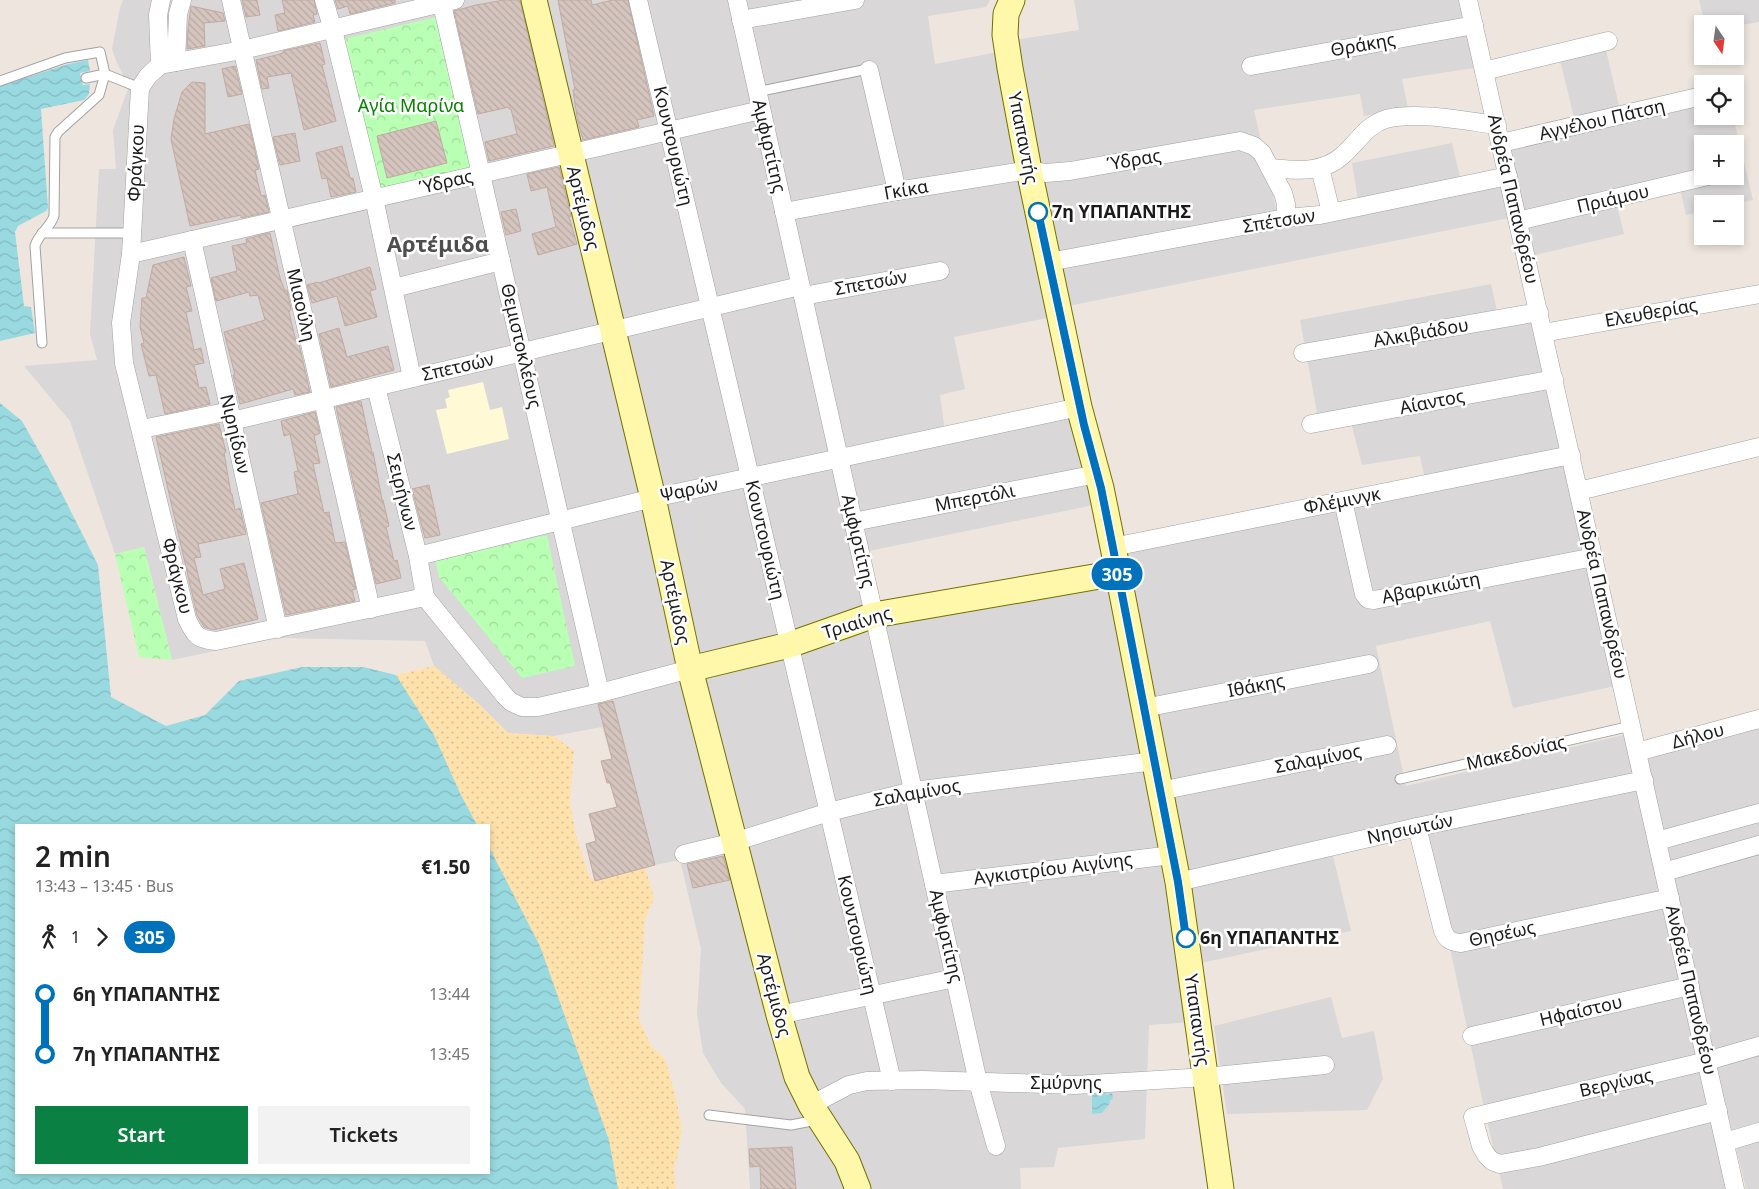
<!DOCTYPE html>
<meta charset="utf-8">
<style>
:root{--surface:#fff;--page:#f2f2f2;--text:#222;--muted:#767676;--accent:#0b8043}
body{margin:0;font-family:"Noto Sans",sans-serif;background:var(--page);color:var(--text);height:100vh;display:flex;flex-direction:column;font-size:19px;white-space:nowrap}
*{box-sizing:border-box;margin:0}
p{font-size:16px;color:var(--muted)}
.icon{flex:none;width:28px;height:28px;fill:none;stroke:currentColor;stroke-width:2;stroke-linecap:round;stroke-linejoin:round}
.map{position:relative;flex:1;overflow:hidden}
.side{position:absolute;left:15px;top:824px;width:475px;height:350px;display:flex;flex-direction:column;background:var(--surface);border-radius:0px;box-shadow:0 2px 8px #0003}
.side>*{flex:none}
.badge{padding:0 10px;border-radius:16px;font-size:18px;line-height:32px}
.needle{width:32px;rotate:167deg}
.buttons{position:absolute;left:1694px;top:15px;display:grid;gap:10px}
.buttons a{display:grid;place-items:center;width:50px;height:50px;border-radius:0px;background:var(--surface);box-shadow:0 2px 8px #0003;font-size:25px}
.map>.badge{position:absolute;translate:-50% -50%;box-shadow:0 0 0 2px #fff}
.legs{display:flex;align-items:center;gap:8px;height:55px;padding:0 20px;font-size:16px}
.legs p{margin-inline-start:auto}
.overview{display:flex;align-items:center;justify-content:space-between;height:85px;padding:0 20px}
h1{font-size:28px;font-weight:600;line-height:38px}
.primary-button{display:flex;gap:10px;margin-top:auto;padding:10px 20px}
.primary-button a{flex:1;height:58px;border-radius:0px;background:var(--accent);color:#fff;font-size:20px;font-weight:600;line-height:58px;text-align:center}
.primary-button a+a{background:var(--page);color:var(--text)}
ul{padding:0 20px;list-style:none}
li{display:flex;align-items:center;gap:18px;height:60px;font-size:19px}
li i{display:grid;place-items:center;width:8px;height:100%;margin:0 6px;background:currentColor}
li i::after{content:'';width:12px;height:12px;margin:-6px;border:4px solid;border-radius:50%;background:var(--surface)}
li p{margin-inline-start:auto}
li:first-child i{background:linear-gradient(#0000 50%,currentColor 0)}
li:last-child i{background:linear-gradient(currentColor 50%,#0000 0)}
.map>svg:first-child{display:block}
</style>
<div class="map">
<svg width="1759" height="1189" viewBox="0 0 1759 1189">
<defs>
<pattern id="sand-dots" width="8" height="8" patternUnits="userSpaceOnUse" patternTransform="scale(1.25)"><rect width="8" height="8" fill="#ffe2ab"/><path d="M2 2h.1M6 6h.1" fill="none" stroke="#dac193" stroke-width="1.8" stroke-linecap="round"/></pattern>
<pattern id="park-crowns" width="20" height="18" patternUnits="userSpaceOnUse" patternTransform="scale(1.25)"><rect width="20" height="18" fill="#b9ffb4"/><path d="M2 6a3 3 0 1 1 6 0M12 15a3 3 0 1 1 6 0" fill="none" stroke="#9eda9a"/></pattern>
<pattern id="water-waves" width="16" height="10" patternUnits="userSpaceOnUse" patternTransform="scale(1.25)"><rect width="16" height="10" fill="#99dae1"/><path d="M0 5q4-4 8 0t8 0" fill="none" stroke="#83bac0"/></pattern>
<pattern id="building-back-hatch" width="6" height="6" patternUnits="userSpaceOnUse" patternTransform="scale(1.25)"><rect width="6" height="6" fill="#d5c5be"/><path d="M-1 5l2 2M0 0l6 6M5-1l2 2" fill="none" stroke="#b6a9a3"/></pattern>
</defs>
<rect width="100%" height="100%" fill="#eee6de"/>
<!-- residential -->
<g fill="#d9d7d8" fill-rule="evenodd">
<path d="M123 0H990L986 7 928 16 935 64 1003 51 1057 316 954 337 965 389 940 395 946 439 1076 413 1099 504 859 553 875 623 1114 579 1193 1022 1149 1025 1145 1139 1058 1148 1054 1167 1020 1168 1021 1189H750L745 1109 721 1083 703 1053 697 1014 701 949 680 860 645 867 602 727 554 736 508 733 479 704 434 666 425 641 278 638 172 660 144 547 115 554 70 421 24 366 97 360 90 334 99 169H116L113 130 129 86 117 63 112 49 120 8Z"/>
<path d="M1074 0H1459L1474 68 1402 79 1408 108 1364 116 1360 94 1254 110 1277 214 1358 200 1352 163 1452 143 1460 177 1501 169 1514 217 1063 307 1015 40 1079 30Z"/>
<path d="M1699 0H1759V22L1735 26V24H1705Z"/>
<path d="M1606 50 1620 110 1702 93V116H1733L1753 200 1735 204H1702V212L1686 215 1680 189 1617 205 1624 234 1531 256 1507 147 1577 130 1560 60ZM1702 144H1735V176H1702Z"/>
<path d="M1491 284 1500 324 1531 319 1615 686 1513 708 1490 621 1376 646 1406 786 1628 734 1637 776 1330 843 1351 931 1201 963 1125 553 1427 490 1420 456 1362 465 1351 423 1320 429 1300 320Z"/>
<path d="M1759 712V1189H1746L1640 748Z"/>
<path d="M1641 785 1731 1189H1503L1484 1108 1425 830Z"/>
<path d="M1331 997 1342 1038 1374 1031 1383 1079 1367 1110 1227 1114 1214 1026Z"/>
</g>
<!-- education -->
<path fill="#fff9d6" d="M483 382 490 410 502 407 509 439 447 454 436 410 447 408 445 399 450 397 448 390Z"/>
<!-- sand -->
<path fill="url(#sand-dots)" d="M434 666 479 704 508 733 554 736 574 751 570 802 576 835 590 879 645 867 654 898 645 920 639 1019 651 1046 665 1059 676 1097 682 1130 677 1159 674 1168 676 1189H618L609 1140 540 947 489 847V825H477L460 793 434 735 396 675Z"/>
<!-- park -->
<g fill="url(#park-crowns)">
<path d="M440 16 478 173 382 196 344 39Z"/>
<path d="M547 535 575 666 522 678 439 577 435 561Z"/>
<path d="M144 547 172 660 139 657 115 554Z"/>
</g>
<!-- water -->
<g fill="url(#water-waves)">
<path d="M88 60 90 71 80 73 83 85 90 84 89 94 84 100 41 109 48 208 46 211 18 226 15 232 24 306 31 307 35 333 0 341V86L68 64Z"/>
<path d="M0 403 22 421 53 476 98 565 111 697 166 726 205 715 239 681 302 667H363L396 675 434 735 460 793 477 825H16V1172H489V847L540 946 609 1140 618 1189H0Z"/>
<path d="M1092 1087 1106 1088V1095L1112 1093 1113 1099 1110 1100V1103L1102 1113 1092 1114Z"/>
</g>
<!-- building -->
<g fill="url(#building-back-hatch)" stroke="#c1aaa0">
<path d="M242 0H257L260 15 246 17Z"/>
<path d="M282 0H314L317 14 313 15 315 22 278 31 275 15 285 13Z"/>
<path d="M335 0H395V3L350 14 348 6 338 9Z"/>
<path d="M504 0H520L554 146 489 161 485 142 517 134 511 109H509V107L478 114 454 11 476 5Z"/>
<path d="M558 0H591L592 5 613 0H628L654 116 637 120 639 127 583 140 577 117 573 90H575Z"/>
<path d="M191 6 223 13 225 21 204 23 205 46 187 49 188 28Z"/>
<path d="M320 43 325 64 322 65 336 121 304 130 291 73 267 77 269 88 262 89 256 60 280 54 283 53V51Z"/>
<path d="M235 66 242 94 228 97 222 69Z"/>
<path d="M192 82 205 83V134L249 124 259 169 255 170 261 196 265 195 269 212 241 218V215L190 226 171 139 174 119 182 92Z"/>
<path d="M436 121 447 163 387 178 377 136Z"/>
<path d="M295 133 300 161 280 165 273 137Z"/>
<path d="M342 146 350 178H353L356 192 331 197 327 178 322 179 316 153Z"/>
<path d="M559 167 571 216 569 217 577 244 538 255 532 234 556 227 547 187 531 191 527 174Z"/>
<path d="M516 209 521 231 506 235 501 212Z"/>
<path d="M270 233 280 278 285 291 287 290 291 309 289 312 295 338 298 340 310 392 295 395 293 389 240 404 233 375H235L224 332 265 320 258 295 250 296 249 292 216 301 211 278 237 271 232 246 247 243 246 239Z"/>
<path d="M184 257 191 286 186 287 192 311 186 312 194 350 201 348 204 363 194 365 199 388 206 387 210 404 165 414 156 375 149 376 141 344 144 343 140 327 142 298H146L153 265Z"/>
<path d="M370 267 376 289 370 291 377 317 345 326 337 296 312 303 307 285 318 282 319 283Z"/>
<path d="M339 328 347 357 388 346 394 370 331 387 319 334Z"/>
<path d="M361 401 372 453 373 452 382 500H383L389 526 386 527 391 548 394 561 397 560 401 578 376 584 336 407Z"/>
<path d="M315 412 320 433 314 436 320 463 313 464 324 513 329 512 335 543 345 542 356 589 352 590 355 601 286 615 261 503 298 494 294 472 298 471 290 434 284 436 281 421Z"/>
<path d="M219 424 226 452 224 453 231 494H232L235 510 240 508 246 534 198 544 201 557 194 558 203 595 225 589 220 569 244 563 258 619 213 630 204 627 197 615 156 437Z"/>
<path d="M429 485 440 535 425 538 412 489Z"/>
<path d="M613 701 655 865 595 881 586 844 596 841 589 814 617 807 610 783H607L601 761 612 759 598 704Z"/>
<path d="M723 856 730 880 693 888 687 864Z"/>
<path d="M792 1147 796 1189H761L760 1166 750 1167 749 1149Z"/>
</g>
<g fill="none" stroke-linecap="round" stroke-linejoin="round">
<!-- lane casing -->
<g stroke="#a2a2a2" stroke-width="11">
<g id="lane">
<path d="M86 78 105 74 140 88"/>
<path d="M0 81 65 58 100 52 105 74 99 95 58 132 55 137 54 216C50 228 38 234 35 246L42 343"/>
<path d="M757 92 863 70H869"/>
<path d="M42 233H133"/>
<path d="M1400 779 1631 726"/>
<path d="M709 1115 791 1125 817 1120"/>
</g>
</g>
<!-- street casing -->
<g stroke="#a2a2a2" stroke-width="19">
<g id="street">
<path d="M231 0 371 609"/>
<path d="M324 0 333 30 374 198 412 378"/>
<path d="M441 0 600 693"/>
<path d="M455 0 242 50 160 65 148 76 140 88 131 254 121 323 124 363 187 619C195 636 197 639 216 641L425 597 505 696 511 702 522 707H538L600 693 690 669"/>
<path d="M638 0 892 1081"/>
<path d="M737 0 978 1082 996 1146"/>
<path d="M1468 0 1735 1189"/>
<path d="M741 20 855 0"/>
<path d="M176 62 178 14 182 0"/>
<path d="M160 65 158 15 161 0"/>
<path d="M1251 66 1474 25"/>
<path d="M869 70 897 191"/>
<path d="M1484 71 1608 41"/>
<path d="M1501 143 1702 96"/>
<path d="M1270 168C1295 170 1323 174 1343 155 1358 142 1366 125 1386 119 1417 111 1465 121 1497 125"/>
<path d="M1320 168 1331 212"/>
<path d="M784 212 897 191 1029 170 1046 173 1070 171 1240 141 1254 146 1262 153 1283 193 1286 204V218"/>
<path d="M1518 221 1708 176"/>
<path d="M192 240 278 629"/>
<path d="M131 254 761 110"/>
<path d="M1049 262 1286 218 1320 215 1508 176"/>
<path d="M394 288 501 261"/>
<path d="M803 296 940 271"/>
<path d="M1543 333 1759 294"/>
<path d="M1303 353 1539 312"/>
<path d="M376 387 418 556 425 597"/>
<path d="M232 421 800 286"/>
<path d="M1311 424 1554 379"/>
<path d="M142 429 230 411"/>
<path d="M1579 491 1759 447"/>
<path d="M1343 501 1364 594 1368 599 1374 600 1594 557"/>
<path d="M853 522 1097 474"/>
<path d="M1113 547 1571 455"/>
<path d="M418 556 653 498 1079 407"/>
<path d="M1144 708 1369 664"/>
<path d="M1637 752 1759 719"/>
<path d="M1160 791 1387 745"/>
<path d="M1417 827 1443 931C1447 940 1451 942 1461 943L1670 898"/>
<path d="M1657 841 1759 813"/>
<path d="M684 854 734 842 829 812 913 791 1155 761"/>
<path d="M1664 872 1759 845"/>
<path d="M1178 882 1417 827 1644 780"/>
<path d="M934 884 1172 855"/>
<path d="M779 1015 955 978"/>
<path d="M1472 1036 1690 986"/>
<path d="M811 1105 849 1085 867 1081 923 1080 1075 1085 1206 1077 1325 1065"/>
<path d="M1718 1111 1539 1157 1500 1164 1492 1161 1487 1156 1481 1146 1473 1117 1707 1061 1759 1046"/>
<path d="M1725 1142 1759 1132"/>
</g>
</g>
<!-- secondary casing -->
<g stroke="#737000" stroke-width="27">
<g id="secondary">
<path d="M534 0 653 498 690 669 779 1015 797 1077 811 1105 847 1161 858 1189"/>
<path d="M1012 0 1006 14 1005 35 1010 68 1029 170 1079 407 1101 488 1113 547 1178 882 1221 1189"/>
<path d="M690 669 789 645 874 615 1117 573"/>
</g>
</g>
<!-- lane -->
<use href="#lane" stroke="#fff" stroke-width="9"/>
<!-- street -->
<use href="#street" stroke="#fff" stroke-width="18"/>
<!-- secondary -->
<use href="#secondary" stroke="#fff8ab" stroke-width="25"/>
</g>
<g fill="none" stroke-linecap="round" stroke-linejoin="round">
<!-- line-1 casing -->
<g stroke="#fff" stroke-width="11">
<path id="line-1" d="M1038 212 1084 425 1101 488 1113 548 1178 882 1186 938"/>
</g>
<!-- line-1 -->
<use href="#line-1" stroke="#0072bc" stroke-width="8"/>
</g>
<!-- markers -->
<g fill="#fff" stroke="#0072bc" stroke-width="2.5">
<circle cx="1038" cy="212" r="9"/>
<circle cx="1186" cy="938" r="9"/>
</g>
<g text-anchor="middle" stroke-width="5" stroke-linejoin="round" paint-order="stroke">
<!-- street labels -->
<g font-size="18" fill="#1b1b1b" stroke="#fff">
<text transform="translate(1363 45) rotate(-10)" y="6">Θράκης</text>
<text transform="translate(1602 120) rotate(-13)" y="6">Αγγέλου Πάτση</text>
<text transform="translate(1023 138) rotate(79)" y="6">Υπαπαντής</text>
<text transform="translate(673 146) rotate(77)" y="6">Κουντουριώτη</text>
<text transform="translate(769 146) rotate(77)" y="6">Αμφιρτίτης</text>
<text transform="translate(1134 160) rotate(-10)" y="6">Ύδρας</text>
<text transform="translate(136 163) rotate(-87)" y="6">Φράγκου</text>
<text transform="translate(446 182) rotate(-13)" y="6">Ύδρας</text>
<text transform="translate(906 190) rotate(-10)" y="6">Γκίκα</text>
<text transform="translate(1513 199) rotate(77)" y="6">Ανδρέα Παπανδρέου</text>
<text transform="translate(1613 199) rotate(-13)" y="6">Πριάμου</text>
<text transform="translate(583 208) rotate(76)" y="6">Αρτέμιδος</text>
<text transform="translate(1279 221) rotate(-9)" y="6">Σπέτσων</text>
<text transform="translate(871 283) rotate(-10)" y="6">Σπετσών</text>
<text transform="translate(301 305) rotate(77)" y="6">Μιαούλη</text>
<text transform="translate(1651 313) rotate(-10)" y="6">Ελευθερίας</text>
<text transform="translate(1421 333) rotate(-10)" y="6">Αλκιβιάδου</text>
<text transform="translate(521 346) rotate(77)" y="6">Θεμιστοκλέους</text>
<text transform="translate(458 367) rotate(-13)" y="6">Σπετσών</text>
<text transform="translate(1432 402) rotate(-11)" y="6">Αίαντος</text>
<text transform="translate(235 434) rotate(77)" y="6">Νιρηίδων</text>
<text transform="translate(689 490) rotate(-12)" y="6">Ψαρών</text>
<text transform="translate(402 492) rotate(76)" y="6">Σειρήνων</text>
<text transform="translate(975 498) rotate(-11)" y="6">Μπερτόλι</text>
<text transform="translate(1342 501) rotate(-11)" y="6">Φλέμινγκ</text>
<text transform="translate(765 540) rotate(77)" y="6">Κουντουριώτη</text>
<text transform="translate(858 541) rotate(77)" y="6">Αμφιρτίτης</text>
<text transform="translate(177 576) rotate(76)" y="6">Φράγκου</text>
<text transform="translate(1431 588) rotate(-11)" y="6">Αβαρικιώτη</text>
<text transform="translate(1602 594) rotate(77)" y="6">Ανδρέα Παπανδρέου</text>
<text transform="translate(675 602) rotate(78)" y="6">Αρτέμιδος</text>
<text transform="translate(857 623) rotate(-17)" y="6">Τριαίνης</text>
<text transform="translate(1256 686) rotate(-11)" y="6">Ιθάκης</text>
<text transform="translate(1698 736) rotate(-15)" y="6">Δήλου</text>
<text transform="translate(1516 753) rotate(-13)" y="6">Μακεδονίας</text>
<text transform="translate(1318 759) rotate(-11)" y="6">Σαλαμίνος</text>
<text transform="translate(917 793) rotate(-10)" y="6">Σαλαμίνος</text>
<text transform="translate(1410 829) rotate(-12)" y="6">Νησιωτών</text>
<text transform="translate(1053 869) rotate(-7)" y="6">Αγκιστρίου Αιγίνης</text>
<text transform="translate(1502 934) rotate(-12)" y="6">Θησέως</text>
<text transform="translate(857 935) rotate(77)" y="6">Κουντουριώτη</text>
<text transform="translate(946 936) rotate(77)" y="6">Αμφιρτίτης</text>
<text transform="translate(1691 990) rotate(77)" y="6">Ανδρέα Παπανδρέου</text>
<text transform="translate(774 995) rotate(75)" y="6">Αρτέμιδος</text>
<text transform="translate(1581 1011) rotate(-13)" y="6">Ηφαίστου</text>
<text transform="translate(1197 1020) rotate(82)" y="6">Υπαπαντής</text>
<text x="1066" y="1089">Σμύρνης</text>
<text transform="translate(1616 1083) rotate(-13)" y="6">Βεργίνας</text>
</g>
<!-- park labels -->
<g font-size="18" fill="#078100" stroke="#fff">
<text x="411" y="112">Αγία Μαρίνα</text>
</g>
<!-- stop labels -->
<g font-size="18" font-weight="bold" fill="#1b1b1b" stroke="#fff" text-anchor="start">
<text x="1052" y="218">7η ΥΠΑΠΑΝΤΗΣ</text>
<text x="1200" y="944">6η ΥΠΑΠΑΝΤΗΣ</text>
</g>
<!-- district labels -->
<g font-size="22" font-weight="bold" fill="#4e4e4e" stroke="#fff">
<text x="438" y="252">Αρτέμιδα</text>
</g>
</g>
</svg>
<div class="buttons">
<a><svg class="needle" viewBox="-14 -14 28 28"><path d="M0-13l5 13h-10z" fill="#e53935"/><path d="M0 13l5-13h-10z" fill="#767676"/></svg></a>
<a><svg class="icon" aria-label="locate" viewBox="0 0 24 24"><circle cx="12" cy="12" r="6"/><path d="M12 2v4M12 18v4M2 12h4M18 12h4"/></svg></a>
<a>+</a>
<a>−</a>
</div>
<b class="badge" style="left:1117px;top:574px;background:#0072bc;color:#fff">305</b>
<section class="side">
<div class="overview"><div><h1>2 min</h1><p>13:43 – 13:45 · Bus</p></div><b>€1.50</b></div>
<div class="legs"><svg class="icon" aria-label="walk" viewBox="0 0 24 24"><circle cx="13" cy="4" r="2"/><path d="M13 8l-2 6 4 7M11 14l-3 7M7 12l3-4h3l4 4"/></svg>1<svg class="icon" aria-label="forward" viewBox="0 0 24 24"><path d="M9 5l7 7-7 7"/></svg><b class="badge" style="background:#0072bc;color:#fff">305</b></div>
<ul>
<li><i style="color:#0072bc"></i><b>6η ΥΠΑΠΑΝΤΗΣ</b><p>13:44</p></li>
<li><i style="color:#0072bc"></i><b>7η ΥΠΑΠΑΝΤΗΣ</b><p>13:45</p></li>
</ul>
<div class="primary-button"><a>Start</a><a>Tickets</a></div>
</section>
</div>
